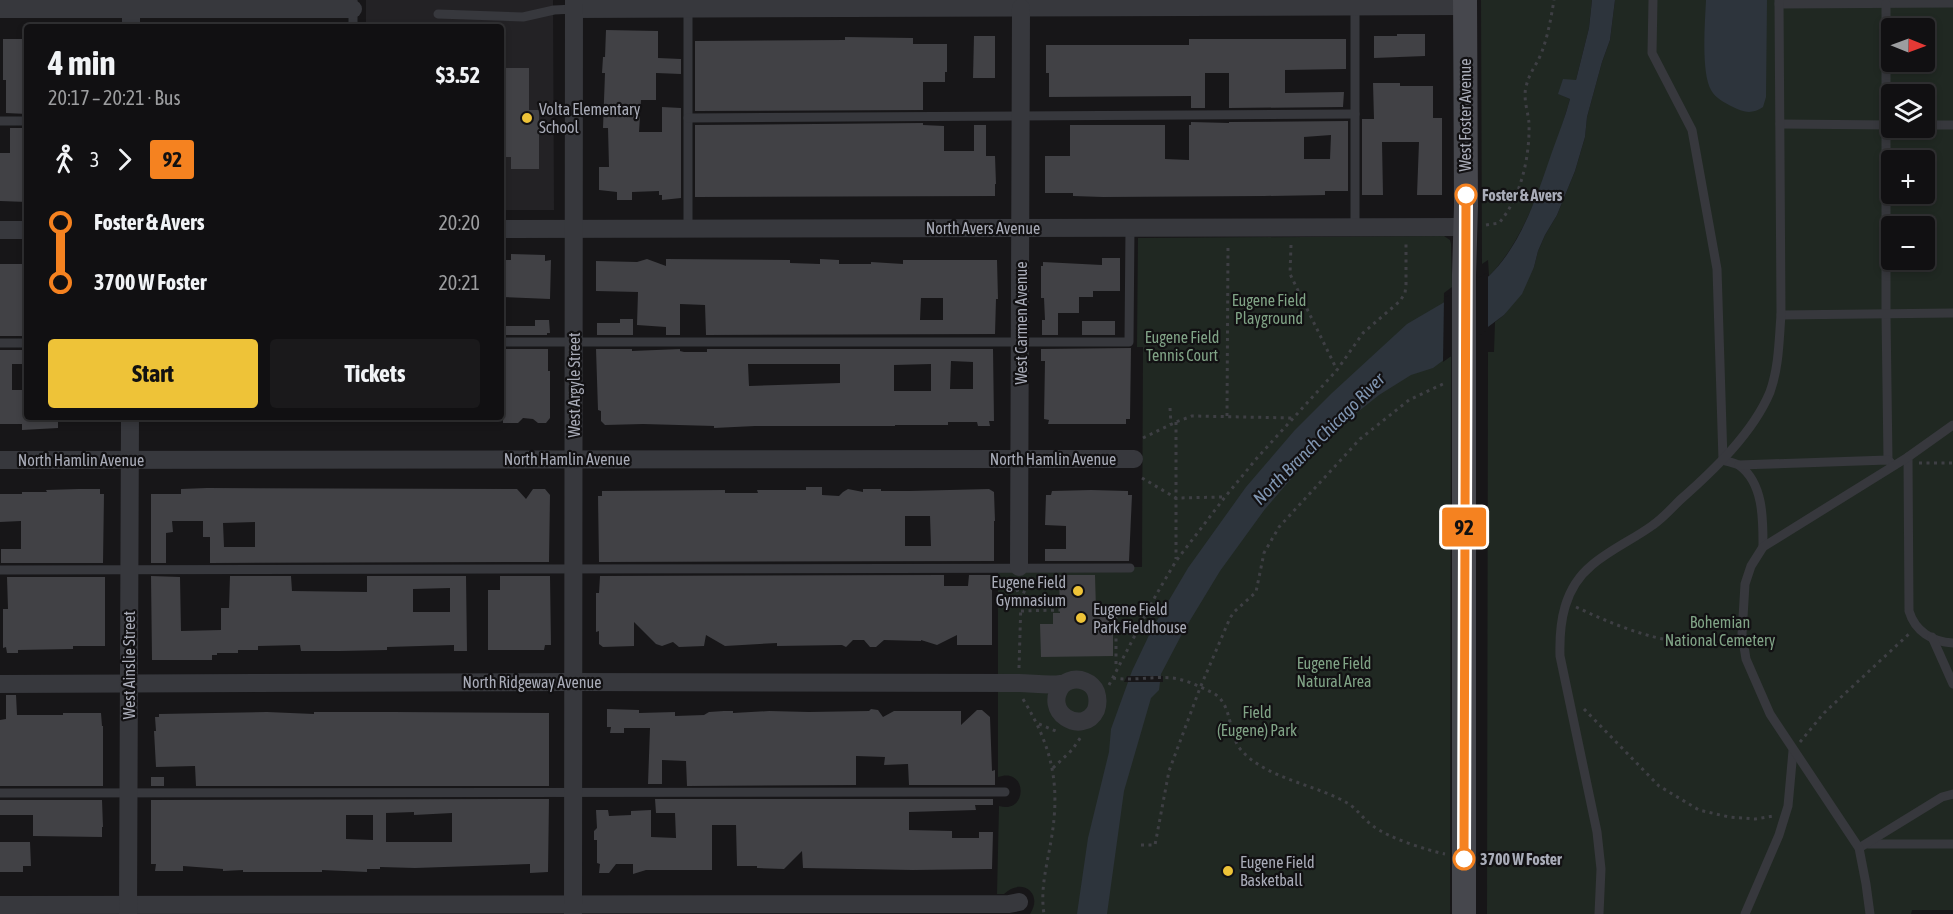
<!DOCTYPE html>
<meta charset="utf-8">
<style>
:root{--surface:#111012;--page:#1a191b;--text:#f1f3f6;--muted:#9c9d9f;--line:#303032;--accent:#eec338}
body{margin:0;font-family:"Asap Condensed",sans-serif;background:var(--page);color:var(--text);height:100vh;display:flex;flex-direction:column;font-size:22px;white-space:nowrap}
*{box-sizing:border-box;margin:0}
p{font-size:20px;color:var(--muted)}
.icon{flex:none;width:33px;height:33px;fill:none;stroke:currentColor;stroke-width:2;stroke-linecap:round;stroke-linejoin:round}
.map{position:relative;flex:1;overflow:hidden}
.sheet{position:absolute;left:24px;top:24px;width:480px;height:396px;display:flex;flex-direction:column;background:var(--surface);border-radius:6px;box-shadow:0 3px 9px #0003,0 0 0 2px var(--line)}
.sheet>*{flex:none}
.badge{padding:0 12px;border-radius:4px;font-size:21px;line-height:39px}
.needle{width:39px;rotate:91deg}
.controls{position:absolute;left:1881px;top:18px;display:grid;gap:12px}
.controls a{display:grid;place-items:center;width:54px;height:54px;border-radius:6px;background:var(--surface);box-shadow:0 3px 9px #0003,0 0 0 2px var(--line);font-size:30px}
.map>.badge{position:absolute;translate:-50% -50%;box-shadow:0 0 0 3px #fff}
.legs{display:flex;align-items:center;gap:9px;height:66px;padding:0 24px;font-size:20px}
.legs p{margin-inline-start:auto}
.summary{display:flex;align-items:center;justify-content:space-between;height:102px;padding:0 24px}
h1{font-size:33px;font-weight:700;line-height:45px}
.button{display:flex;gap:12px;margin-top:auto;padding:12px 24px}
.button a{flex:1;height:69px;border-radius:6px;background:var(--accent);color:#111;font-size:24px;font-weight:700;line-height:69px;text-align:center}
.button a+a{background:var(--page);color:var(--text)}
ul{padding:0 24px;list-style:none}
li{display:flex;align-items:center;gap:21px;height:60px;font-size:22px}
li i{display:grid;place-items:center;width:9px;height:100%;margin:0 8px;background:currentColor}
li i::after{content:'';width:15px;height:15px;margin:-8px;border:4px solid;border-radius:50%;background:var(--surface)}
li p{margin-inline-start:auto}
li:first-child i{background:linear-gradient(#0000 50%,currentColor 0)}
li:last-child i{background:linear-gradient(currentColor 50%,#0000 0)}
.map>svg:first-child{display:block}
</style>
<div class="map">
<svg width="1953" height="914" viewBox="0 0 1953 914">
<rect width="100%" height="100%" fill="#171618"/>
<!-- built -->
<path fill="#232225" d="M366 0H553L554 210H501V27H366Z"/>
<!-- green -->
<g fill="#202822" fill-rule="evenodd">
<path d="M1481 0H1592L1589 28 1576 80 1559 94 1570 99C1555 151 1528 238 1489 276L1488 260 1482 264Z"/>
<path d="M1615 0H1953V910H1912L1911 914H1487L1488 352H1494L1495 322 1504 315 1534 267 1538 251 1545 235 1557 215 1575 171 1585 137 1587 117 1602 62 1610 40ZM1892 28H1924V62H1892ZM1892 94H1924V128H1892ZM1892 160H1924V194H1892ZM1892 226H1924V260H1892Z"/>
<path d="M1444 236 1450 240 1451 244 1452 287 1444 293 1443 361 1451 356 1450 914H1030C1044 893 1021 877 1004 894H997L999 806C1028 815 1028 766 998 777V567H1142L1143 347H1137L1138 238Z"/>
</g>
<!-- water -->
<g fill="#2d343c">
<path d="M1592 0H1615L1610 40 1602 62 1587 117 1585 137 1575 171 1557 215 1545 235 1538 251 1534 267 1522 294 1504 315 1433 368 1411 375 1379 395 1349 419 1309 458 1265 509 1220 571 1183 632 1161 674 1159 690 1151 698 1124 791 1107 914H1077L1088 838 1109 752 1111 729 1132 671 1152 629 1188 568 1246 487 1294 431 1332 393 1407 324 1489 276C1522 244 1537 195 1552 152 1558 135 1565 118 1570 99L1558 94 1563 79 1576 80 1589 28Z"/>
<path d="M1706 0H1767L1766 97 1763 107C1753 114 1744 113 1733 107 1725 103 1715 98 1711 90 1701 72 1705 22 1706 0Z"/>
</g>
<!-- pier -->
<g fill="#171618">
<path d="M1488 272V329L1443 362 1444 298Z"/>
<path d="M1127 676H1163V682H1124Z"/>
</g>
<!-- building -->
<g fill="#414145" fill-rule="evenodd">
<path d="M606 30 658 31V58L681 59V74L656 73V100H641L639 132H662V107L681 108V198L662 200V195H659V191L632 192V200H617V192L599 190V167H609L608 128H603L605 73H602L603 57H605Z"/>
<path d="M1397 34H1425V56L1374 58V36H1397Z"/>
<path d="M974 36H995V78H973Z"/>
<path d="M845 37 913 38V44H947V72H945V82H923V110L695 111V41L845 40Z"/>
<path d="M3 39H27V114L6 113V80H3Z"/>
<path d="M1189 39H1346V69L1285 70V93L1344 92 1343 107 1229 108V73H1205V108H1191V96L1049 97V73H1046V45H1189Z"/>
<path d="M501 68H529V110H539V169H511V157H501Z"/>
<path d="M1373 83H1400V86H1433V118H1442V195H1417L1419 142H1382L1383 195H1362V119H1374Z"/>
<path d="M1348 121V191H1325V195L1264 196 1103 197 1073 196V193H1045V156H1070V125H1165V159L1189 160V125H1191V122L1229 123V122ZM1331 135 1330 159H1304V137Z"/>
<path d="M923 123V125L944 126V151H974V125H986V156H995L996 184H995V196L695 197V125Z"/>
<path d="M10 128H24V160H27V202L0 201V153H10Z"/>
<path d="M511 254 545 255V261L551 260 550 299 501 297V260H511Z"/>
<path d="M1102 258H1120V291H1093V297H1079V313H1058V335H1042V320H1045L1044 298H1041V266H1043V262L1102 265Z"/>
<path d="M647 259 666 266V259L790 260V263L820 264V259L839 260V264H871V262L903 264V260H997L998 299H996L995 334 706 335 705 305 680 304V335H666V327L637 325 638 292 596 291V261L637 262ZM921 298H943V320H920Z"/>
<path d="M0 264H24V320H27V336H0Z"/>
<path d="M620 319H633V335H597V323H620Z"/>
<path d="M535 320H549L550 333H547V335H502V326H535Z"/>
<rect x="1082" y="321" width="33" height="14"/>
<path d="M1131 348 1130 419H1126V424H1048L1049 420 1044 419 1045 361H1041V349Z"/>
<path d="M501 349H548V371H550V418L546 423H538L533 419 523 418 518 423H503Z"/>
<path d="M596 349H632V351L680 349V351L684 352H707V349H993L994 421H989L990 426H978L977 422H948V425H895V426H755L714 428V426L643 424 605 425 601 421V411L598 410ZM951 361 973 362V389H950ZM748 364H840V383L749 386ZM931 364V391H894V365Z"/>
<path d="M0 350H27V364H12V390H27V417H58V428L22 430V424H0Z"/>
<path d="M806 487H822V495L839 496 843 492 848 489 863 492V489H881V491H909L989 489 994 492 995 521H994V561L599 562 598 496H602V491L725 490V493H758L757 490H806ZM905 516H930L931 546H905Z"/>
<path d="M207 488 511 489H517L526 499 533 489H545L550 495 549 562 210 563V537H203V521H172L173 532 166 533V563H151V494H181V489ZM255 522V547H224L223 523Z"/>
<path d="M78 489H100V494H104L103 563H1V549H21V521L0 522V494H22V492H47L46 490Z"/>
<path d="M1091 490 1128 491V495H1132L1129 561H1045V549H1066V526L1045 525 1046 495H1051L1052 491Z"/>
<path d="M944 575V586H968L969 575H992V645H957V635L937 645 921 640V641L884 640 876 647H870L864 640H853L846 647 842 645 777 646V643L725 646 706 635 704 646 679 647 673 642 662 646 656 644 634 622V646L603 647 599 644V631L596 632V593H599L600 576Z"/>
<path d="M1059 575H1095L1096 610 1109 611V623H1113V656L1041 657 1040 624H1053V613H1060Z"/>
<path d="M151 576 180 577 181 631 221 630V608H229L230 576H291L292 591 367 592V576H466L467 651H454V645L387 647V650L340 651H301L300 645 258 646V650H238V653H217V655H212V660H152ZM450 588V612H413V589Z"/>
<path d="M500 576H550L551 645H545L544 650H488V590H500Z"/>
<path d="M7 577H105V646H73V649L18 650V653H7L6 647 3 648V609H8Z"/>
<path d="M6 695H16L17 715H63V713H101L102 726H103V786H0V720L6 719Z"/>
<path d="M607 709 639 710V713L675 712V716L704 715 709 712 724 711H733V713L769 711 809 712 869 711 871 709 878 710 883 717 894 711H961V725L977 710H982L990 717 992 771 995 770V785H909L908 764 884 765 885 757 856 756V785L687 786 686 761 662 760V784H648L650 728H624V733H610L611 727H607Z"/>
<path d="M267 712 314 714V712H393L549 713V786H196L195 766 156 767 154 731H156L155 717H159V714Z"/>
<rect x="151" y="777" width="13" height="9"/>
<path d="M549 799 548 872 530 873V864L415 868 380 867V869H367V872L322 870V872H243V870L223 871V869L183 866V871H155L156 864H151V800ZM414 812V815L452 813V842H386V813ZM346 815H373V840L346 839Z"/>
<path d="M655 799H993V805H975L976 810 909 812V830L952 831V838H979V832H993L992 869 913 870 803 868 802 851 784 869 757 868V866H737L736 825H712V870H646L633 874V864H616L609 873H599L600 864 597 863V840H594V831L597 828 596 810H608L609 816 631 815V811L651 810V837L676 838 675 813H656Z"/>
<path d="M0 800H102L103 827H102V837L33 836V815H0Z"/>
<path d="M0 842H30L31 866H23V872H0Z"/>
</g>
<g fill="none" stroke-linecap="round" stroke-linejoin="round">
<!-- path -->
<g stroke="#3e3f44" stroke-width="3" stroke-dasharray="3 4.5" stroke-linecap="butt">
<path d="M1486 225 1499 223C1521 197 1530 157 1529 123 1528 112 1523 98 1526 87 1529 73 1536 66 1541 54 1548 36 1551 18 1554 0"/>
<path d="M1291 245 1290 274 1337 370"/>
<path d="M1170 408 1171 424"/>
<path d="M1227 416 1228 245"/>
<path d="M1176 422V559"/>
<path d="M1143 438 1176 422 1192 416 1294 418"/>
<path d="M1919 463H1953"/>
<path d="M1142 478 1176 498 1225 497"/>
<path d="M1014 582 1021 600"/>
<path d="M1576 607C1627 631 1676 650 1733 642"/>
<path d="M1021 611 1060 610"/>
<path d="M1116 616V667"/>
<path d="M1019 668 1021 600 1027 584 1028 578"/>
<path d="M1113 678C1133 681 1153 676 1173 678 1186 680 1199 686 1211 692 1234 702 1227 736 1242 751 1267 779 1318 785 1349 804 1358 810 1364 820 1373 826 1389 838 1426 850 1445 854"/>
<path d="M1109 685 1156 595 1176 561 1225 497 1257 458 1337 370 1363 333 1400 301 1405 293 1406 285V244"/>
<path d="M1023 699C1052 747 1061 784 1051 841 1047 865 1040 889 1044 914"/>
<path d="M1584 709 1659 786 1699 810 1729 817 1755 819 1774 816"/>
<path d="M1039 724 1058 732"/>
<path d="M1800 742 1824 713 1910 633"/>
<path d="M1053 768 1072 750 1081 737"/>
<path d="M1141 845H1155L1169 771 1200 688 1230 618 1234 612 1256 592 1264 553 1279 527 1360 439 1409 400 1445 383"/>
</g>
<!-- service -->
<g stroke="#37383d" stroke-width="9">
<path d="M353 0V27"/>
<path d="M1653 0 1652 53 1692 130 1717 269 1723 460C1728 462 1736 463 1740 466 1764 484 1763 521 1763 547"/>
<path d="M1779 4 1953 3"/>
<path d="M1886 4V314L1888 460"/>
<path d="M688 5V228"/>
<path d="M438 14 523 17 554 10 574 9"/>
<path d="M688 118 1355 114"/>
<path d="M0 121H27"/>
<path d="M1780 124 1892 125"/>
<path d="M1924 125H1953"/>
<path d="M1355 227V7"/>
<path d="M1781 315 1953 313"/>
<path d="M501 342H1129L1130 228"/>
<path d="M0 343H27"/>
<path d="M1908 457 1909 611C1915 631 1932 642 1953 643"/>
<path d="M1739 465 1888 460 1891 463"/>
<path d="M0 570 1130 568"/>
<path d="M1932 637 1953 684"/>
<path d="M0 793 1005 792"/>
<path d="M1868 844H1953"/>
<path d="M1859 848 1942 797 1953 794"/>
<path d="M1599 914 1601 869 1597 832 1560 656C1559 622 1564 588 1592 565 1611 549 1634 539 1653 525 1663 518 1671 509 1680 500 1713 471 1753 433 1770 392 1779 367 1779 340 1781 315L1779 0"/>
<path d="M1745 914 1779 835 1788 806 1793 751"/>
<path d="M1870 914 1866 884 1859 848 1770 714 1746 659 1742 634 1745 584 1751 566 1763 547 1908 457 1953 425"/>
</g>
<!-- minor -->
<g stroke="#37383d" stroke-width="18">
<path d="M0 9H353"/>
<path d="M574 9 1465 6"/>
<path d="M131 27V0"/>
<path d="M501 229 1465 227"/>
<path d="M0 230H27"/>
<path d="M0 460 1134 459"/>
<path d="M1019 567 1021 8"/>
<path d="M0 684 573 682 1019 683C1032 683 1047 686 1061 684 1067 684 1063 683 1069 681 1079 677 1092 682 1096 692 1098 698 1098 704 1096 710 1083 737 1040 712 1063 684"/>
<path d="M0 905 1009 904 1019 902"/>
<path d="M128 914 130 417"/>
<path d="M573 914 574 0"/>
</g>
<!-- secondary -->
<path stroke="#46474d" stroke-width="24" d="M1464 914V275L1466 206 1465 0"/>
</g>
<g fill="none" stroke-linecap="round" stroke-linejoin="round">
<!-- line-1 casing -->
<g stroke="#fff" stroke-width="14">
<path id="line-1" d="M1464 859 1466 195"/>
</g>
<!-- line-1 -->
<use href="#line-1" stroke="#f58220" stroke-width="9"/>
</g>
<!-- markers -->
<g fill="#eec338" stroke="#121113" stroke-width="2">
<circle cx="527" cy="118" r="6"/>
<circle cx="1078" cy="591" r="6"/>
<circle cx="1081" cy="618" r="6"/>
<circle cx="1228" cy="871" r="6"/>
</g>
<g fill="#fff" stroke="#f58220" stroke-width="3">
<circle cx="1466" cy="195" r="10"/>
<circle cx="1464" cy="859" r="10"/>
</g>
<g text-anchor="middle" stroke-width="4.5" stroke-linejoin="round" paint-order="stroke">
<!-- poi labels -->
<g font-size="16" fill="#a9acb8" stroke="#121113" text-anchor="start">
<text x="539" y="115">Volta Elementary<tspan x="539" dy="18">School</tspan></text>
<text x="1066" y="588" text-anchor="end">Eugene Field<tspan x="1066" dy="18">Gymnasium</tspan></text>
<text x="1093" y="615">Eugene Field<tspan x="1093" dy="18">Park Fieldhouse</tspan></text>
<text x="1240" y="868">Eugene Field<tspan x="1240" dy="18">Basketball</tspan></text>
</g>
<!-- street labels -->
<g font-size="16" fill="#a9acb8" stroke="#121113">
<text transform="translate(1465 115) rotate(-90)" y="6">West Foster Avenue</text>
<text x="983" y="234">North Avers Avenue</text>
<text transform="translate(1021 323) rotate(-90)" y="6">West Carmen Avenue</text>
<text transform="translate(574 385) rotate(-90)" y="6">West Argyle Street</text>
<text x="567" y="465">North Hamlin Avenue</text>
<text x="1053" y="465">North Hamlin Avenue</text>
<text x="81" y="466">North Hamlin Avenue</text>
<text transform="translate(129 665) rotate(-90)" y="6">West Ainslie Street</text>
<text x="532" y="688">North Ridgeway Avenue</text>
</g>
<!-- stop labels -->
<g font-size="16" font-weight="bold" fill="#a9acb8" stroke="#121113" text-anchor="start">
<text x="1482" y="201">Foster &amp; Avers</text>
<text x="1480" y="865">3700 W Foster</text>
</g>
<!-- park labels -->
<g font-size="16" fill="#80a386" stroke="#121113">
<text x="1269" y="306">Eugene Field<tspan x="1269" dy="18">Playground</tspan></text>
<text x="1182" y="343">Eugene Field<tspan x="1182" dy="18">Tennis Court</tspan></text>
<text x="1720" y="628">Bohemian<tspan x="1720" dy="18">National Cemetery</tspan></text>
<text x="1334" y="669">Eugene Field<tspan x="1334" dy="18">Natural Area</tspan></text>
<text x="1257" y="718">Field<tspan x="1257" dy="18">(Eugene) Park</tspan></text>
</g>
<!-- water labels -->
<g font-size="18" font-style="italic" fill="#8096b2" stroke="#121113">
<text transform="translate(1319 439) rotate(-45)" y="6">North Branch Chicago River</text>
</g>
</g>
</svg>
<div class="controls">
<a><svg class="needle" viewBox="-14 -14 28 28"><path d="M0-13l5 13h-10z" fill="#e53935"/><path d="M0 13l5-13h-10z" fill="#9c9d9f"/></svg></a>
<a><svg class="icon" aria-label="layers" viewBox="0 0 24 24"><path d="M12 4l9 5-9 5-9-5zM3 14l9 5 9-5"/></svg></a>
<a>+</a>
<a>−</a>
</div>
<b class="badge" style="left:1464px;top:527px;background:#f58220;color:#111">92</b>
<section class="sheet">
<div class="summary"><div><h1>4 min</h1><p>20:17 – 20:21 · Bus</p></div><b>$3.52</b></div>
<div class="legs"><svg class="icon" aria-label="walk" viewBox="0 0 24 24"><circle cx="13" cy="4" r="2"/><path d="M13 8l-2 6 4 7M11 14l-3 7M7 12l3-4h3l4 4"/></svg>3<svg class="icon" aria-label="forward" viewBox="0 0 24 24"><path d="M9 5l7 7-7 7"/></svg><b class="badge" style="background:#f58220;color:#111">92</b></div>
<ul>
<li><i style="color:#f58220"></i><b>Foster &amp; Avers</b><p>20:20</p></li>
<li><i style="color:#f58220"></i><b>3700 W Foster</b><p>20:21</p></li>
</ul>
<div class="button"><a>Start</a><a>Tickets</a></div>
</section>
</div>
